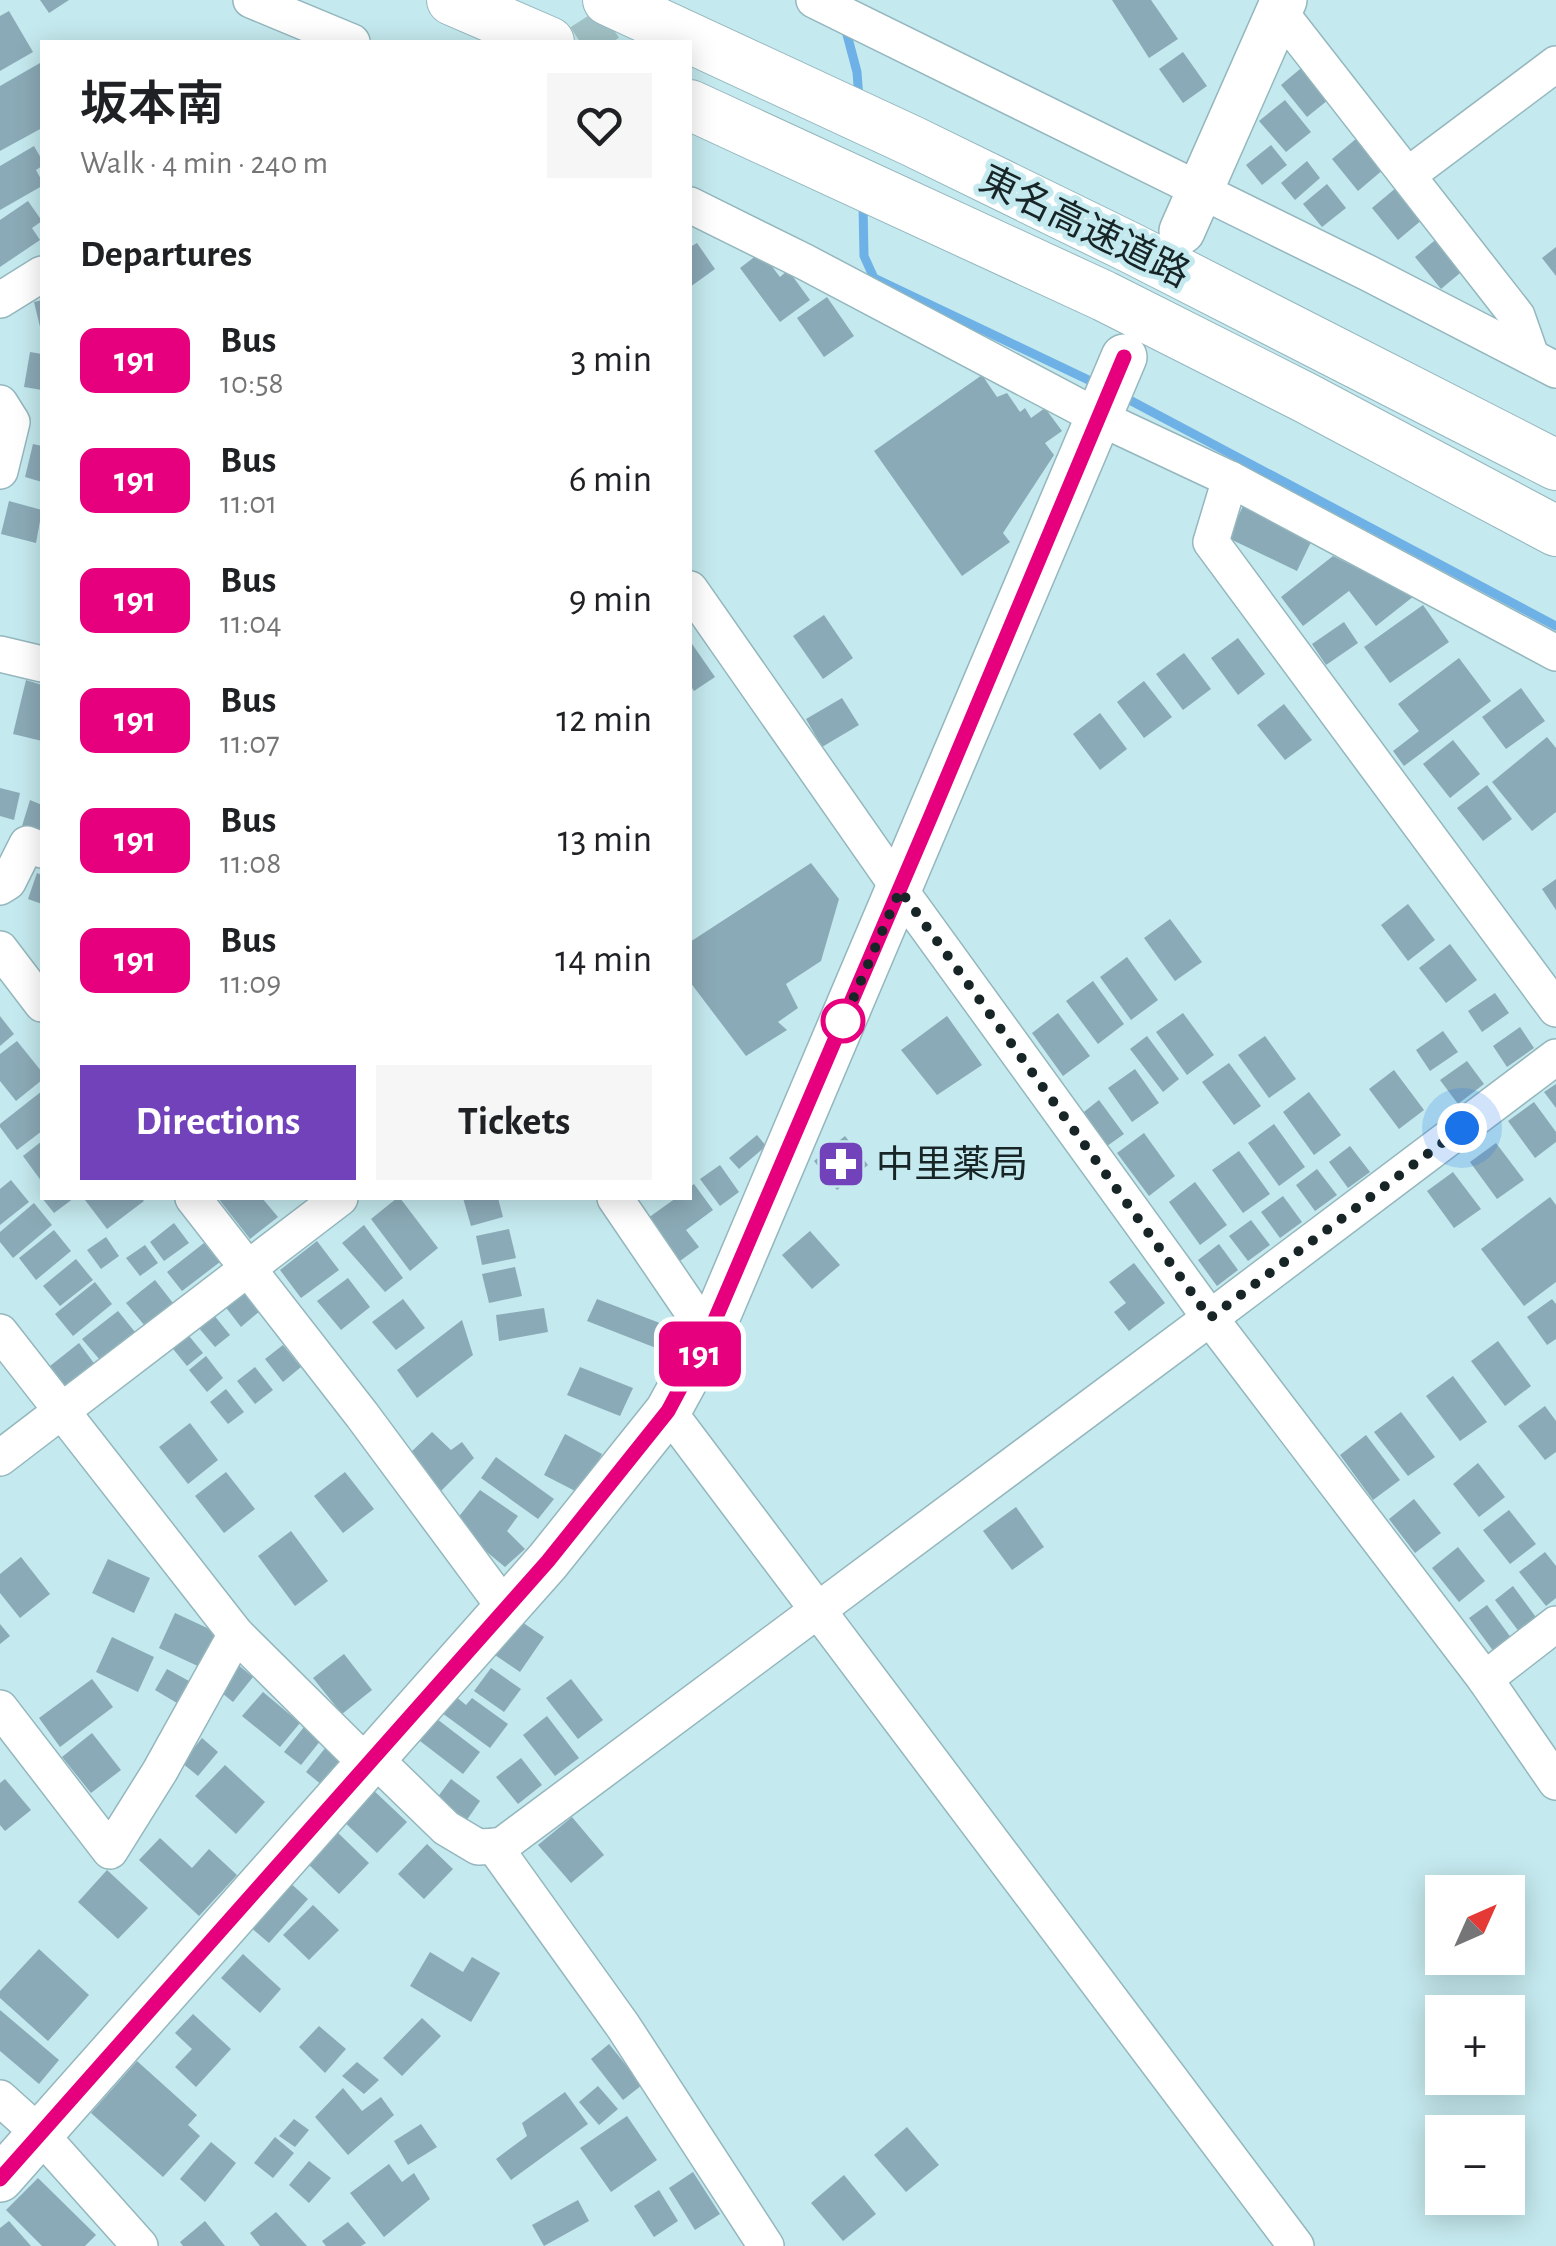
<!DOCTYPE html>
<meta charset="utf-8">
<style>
:root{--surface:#fff;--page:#f6f6f6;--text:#202124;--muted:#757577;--accent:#7242ba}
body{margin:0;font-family:"Alegreya Sans","Noto Sans JP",sans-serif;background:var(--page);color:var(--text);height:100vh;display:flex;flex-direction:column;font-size:38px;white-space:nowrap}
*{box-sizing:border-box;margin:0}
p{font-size:32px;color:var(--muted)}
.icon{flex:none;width:55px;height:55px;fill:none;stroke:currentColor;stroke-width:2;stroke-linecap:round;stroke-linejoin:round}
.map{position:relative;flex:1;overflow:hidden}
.details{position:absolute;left:40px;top:40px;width:652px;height:1160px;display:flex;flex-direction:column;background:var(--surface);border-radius:0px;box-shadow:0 5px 25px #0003}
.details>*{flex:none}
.badge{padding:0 20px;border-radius:15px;font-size:35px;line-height:65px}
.needle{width:65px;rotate:45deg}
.buttons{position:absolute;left:1425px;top:1875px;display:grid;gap:20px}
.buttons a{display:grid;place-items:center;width:100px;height:100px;border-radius:0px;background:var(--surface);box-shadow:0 5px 25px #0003;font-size:50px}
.you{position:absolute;width:50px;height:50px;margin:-25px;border:8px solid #fff;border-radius:50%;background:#1a73e8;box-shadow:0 0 0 15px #1a73e833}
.map>.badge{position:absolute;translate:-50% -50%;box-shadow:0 0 0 5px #fff}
h2{padding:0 40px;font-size:38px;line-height:90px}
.round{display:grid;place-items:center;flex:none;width:105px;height:105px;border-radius:0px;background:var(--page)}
.head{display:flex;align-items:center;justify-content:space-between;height:170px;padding:0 40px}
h1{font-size:48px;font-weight:600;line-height:75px}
.action{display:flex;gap:20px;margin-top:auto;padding:20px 40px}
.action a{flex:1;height:115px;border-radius:0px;background:var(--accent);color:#fff;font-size:40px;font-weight:600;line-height:115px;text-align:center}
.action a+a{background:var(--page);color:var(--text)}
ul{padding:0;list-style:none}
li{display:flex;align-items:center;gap:30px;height:120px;padding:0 40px}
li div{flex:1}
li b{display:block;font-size:38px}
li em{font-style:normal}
li .badge{min-width:110px;font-weight:700;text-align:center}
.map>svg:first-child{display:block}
</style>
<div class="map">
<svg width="1556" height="2246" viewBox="0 0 1556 2246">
<rect width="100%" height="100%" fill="#c4e9ee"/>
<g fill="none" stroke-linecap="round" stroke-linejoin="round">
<!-- stream -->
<g stroke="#6db1e6" stroke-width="9">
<path d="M845 27 857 72 859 99"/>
<path d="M863 205 864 256 874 278 1099 385"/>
<path d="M1122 396 1556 626"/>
</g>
</g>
<!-- building -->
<g fill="#8baab7">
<path d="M40 0H69L49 13Z"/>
<path d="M1112 0H1151L1178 39 1149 58Z"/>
<path d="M9 11 33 52 0 71V16Z"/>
<path d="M1183 52 1207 86 1183 103 1159 69Z"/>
<path d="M40 63 42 67V128L0 151V86Z"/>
<path d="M1306 64 1333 96 1307 117 1281 85Z"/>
<path d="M1285 100 1311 132 1286 152 1259 121Z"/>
<path d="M1357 138 1384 169 1358 191 1332 159Z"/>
<path d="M1271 145 1287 165 1262 185 1246 165Z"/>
<path d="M34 146 42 160V166L36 170 42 181V186L0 210V166Z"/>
<path d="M1307 161 1320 178 1295 200 1281 183Z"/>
<path d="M1327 184 1346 208 1322 227 1303 204Z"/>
<path d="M1397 187 1423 219 1398 240 1372 208Z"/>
<path d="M28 201 42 221 32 228 40 240 0 267V220Z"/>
<path d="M1440 236 1466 268 1441 289 1415 257Z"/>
<path d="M697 243 715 269 690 287V247Z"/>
<path d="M1556 247V276L1542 258Z"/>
<path d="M761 252 780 277 788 270 810 300 780 322 740 268Z"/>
<path d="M827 297 854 336 824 357 797 318Z"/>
<path d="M42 300V331H41L34 302Z"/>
<path d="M30 352 42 354V390L24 387Z"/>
<path d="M982 375 997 397 1007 393 1020 412 1025 408 1031 418 1045 408 1062 431 1045 443 1054 455 1003 533 1010 542 962 576 874 451Z"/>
<path d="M33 444 42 446V482L25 477Z"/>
<path d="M9 501 42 510 36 543 1 534Z"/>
<path d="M1243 506 1312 540 1297 571 1228 538Z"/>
<path d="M1333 556 1414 596 1376 626 1349 591 1303 626 1281 597Z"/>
<path d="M1423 605 1449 642 1390 683 1364 647Z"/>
<path d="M824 615 853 658 823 679 793 636Z"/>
<path d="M1344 622 1358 643 1326 665 1312 644Z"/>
<path d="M1238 638 1265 674 1238 695 1211 658Z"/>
<path d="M690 641 715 677 694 691 690 685Z"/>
<path d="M1184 653 1211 689 1183 710 1156 674Z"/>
<path d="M1459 658 1491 701 1404 766 1393 751 1419 731 1398 704Z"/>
<path d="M26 680 42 685V741L13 734Z"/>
<path d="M1144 681 1172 717 1144 738 1117 702Z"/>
<path d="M1521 688 1545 721 1506 749 1482 717Z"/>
<path d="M842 698 859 725 822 747 806 719Z"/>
<path d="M1284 704 1312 740 1285 760 1257 725Z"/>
<path d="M1100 713 1127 749 1100 770 1073 734Z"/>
<path d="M1547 737 1556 748V812L1532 831 1492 782Z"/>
<path d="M1453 740 1480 774 1450 798 1423 764Z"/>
<path d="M1487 785 1512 819 1483 841 1457 808Z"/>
<path d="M0 788 20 793 14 820 0 816Z"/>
<path d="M30 800 42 805V833L22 826Z"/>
<path d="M811 863 839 899 821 961 786 984 798 1008 778 1022 787 1030 746 1056 690 982V942Z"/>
<path d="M37 873 42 875V904L28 899Z"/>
<path d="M1556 879V910L1542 889Z"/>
<path d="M1408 904 1435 940 1408 961 1381 925Z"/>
<path d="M1170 919 1202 962 1175 981 1144 938Z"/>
<path d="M1450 944 1477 980 1446 1003 1419 968Z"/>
<path d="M1127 957 1158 1000 1131 1020 1100 977Z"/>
<path d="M1093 981 1124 1024 1098 1044 1066 1001Z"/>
<path d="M1495 993 1509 1013 1482 1032 1468 1011Z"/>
<path d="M1058 1013 1090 1056 1063 1076 1032 1033Z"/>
<path d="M1183 1013 1214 1055 1187 1075 1156 1032Z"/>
<path d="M0 1016 14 1034 0 1046Z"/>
<path d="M947 1016 982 1065 937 1095 901 1050Z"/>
<path d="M1520 1027 1534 1048 1507 1067 1493 1046Z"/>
<path d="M1443 1031 1458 1052 1430 1071 1416 1050Z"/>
<path d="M1147 1036 1179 1079 1163 1092 1130 1049Z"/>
<path d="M1265 1036 1296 1079 1269 1098 1238 1055Z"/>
<path d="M17 1041 42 1072V1080L16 1101 0 1081V1054Z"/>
<path d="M1467 1061 1484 1084 1458 1104 1440 1080Z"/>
<path d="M1229 1063 1261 1106 1234 1125 1202 1082Z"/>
<path d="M1135 1069 1159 1103 1132 1122 1108 1088Z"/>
<path d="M1394 1070 1424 1110 1399 1129 1369 1089Z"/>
<path d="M1556 1084V1108L1544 1092Z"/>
<path d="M42 1091V1131L17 1150 0 1127V1124Z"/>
<path d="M1309 1092 1341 1135 1314 1155 1283 1112Z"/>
<path d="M1099 1100 1124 1134 1100 1151 1075 1119Z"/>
<path d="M1534 1102 1556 1132V1142L1535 1158 1508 1121Z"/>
<path d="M1274 1124 1305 1167 1279 1186 1248 1143Z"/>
<path d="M1144 1133 1175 1176 1149 1196 1117 1153Z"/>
<path d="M757 1135 766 1146 739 1169 729 1158Z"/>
<path d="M845 1136 868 1165 837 1190 814 1161Z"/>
<path d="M42 1141V1182L23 1156Z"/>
<path d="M1496 1143 1524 1180 1497 1199 1470 1162Z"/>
<path d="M1350 1146 1370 1172 1348 1188 1329 1162Z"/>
<path d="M1239 1151 1270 1194 1243 1213 1212 1170Z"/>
<path d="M720 1165 739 1192 720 1206 700 1179Z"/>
<path d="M1317 1169 1337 1195 1315 1211 1296 1185Z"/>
<path d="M1453 1172 1481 1209 1454 1228 1427 1191Z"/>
<path d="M11 1180 29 1202 0 1225V1189Z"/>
<path d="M1195 1182 1227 1225 1200 1245 1169 1202Z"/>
<path d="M694 1184 713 1210 686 1230 699 1247 680 1261 648 1218 676 1198H690V1187Z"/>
<path d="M1283 1196 1302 1222 1280 1238 1261 1212Z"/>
<path d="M1550 1197 1556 1205V1282L1524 1306 1481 1249Z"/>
<path d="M42 1198H74L54 1213Z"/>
<path d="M88 1198H141L144 1201 107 1229 85 1200Z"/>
<path d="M218 1198H262L278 1217 250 1239Z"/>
<path d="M397 1198H400L438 1248 410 1271 371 1219Z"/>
<path d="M463 1198H498L503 1217 471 1226Z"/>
<path d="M34 1203 52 1225 13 1258 0 1242V1232Z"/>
<path d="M1251 1220 1270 1245 1248 1261 1229 1236Z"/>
<path d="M174 1223 189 1243 164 1261 150 1242Z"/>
<path d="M364 1225 403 1278 385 1292 342 1243Z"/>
<path d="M509 1229 516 1258 482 1265 476 1236Z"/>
<path d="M54 1230 71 1251 36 1280 19 1258Z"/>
<path d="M810 1231 840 1265 812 1289 782 1255Z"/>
<path d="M106 1237 119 1256 101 1269 87 1250Z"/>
<path d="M317 1241 339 1270 301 1298 280 1270Z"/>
<path d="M204 1243 220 1262 182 1291 167 1272Z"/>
<path d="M1219 1244 1238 1270 1217 1286 1198 1260Z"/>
<path d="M145 1245 158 1263 140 1276 126 1258Z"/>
<path d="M76 1259 93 1280 60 1306 43 1286Z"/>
<path d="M1134 1263 1165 1303 1129 1331 1114 1312 1126 1303 1109 1282Z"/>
<path d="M515 1267 522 1296 489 1303 482 1274Z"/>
<path d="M348 1278 370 1307 341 1330 317 1301Z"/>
<path d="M155 1280 173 1303 145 1326 126 1303Z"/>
<path d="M95 1282 112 1304 73 1336 55 1314Z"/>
<path d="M243 1290 260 1311 241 1327 224 1305Z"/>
<path d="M403 1299 425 1328 396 1350 372 1322Z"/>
<path d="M597 1299 665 1325 656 1348 587 1321Z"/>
<path d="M1552 1299 1556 1304V1339L1547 1345 1527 1317Z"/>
<path d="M544 1308 548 1332 499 1341 496 1315Z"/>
<path d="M118 1311 135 1332 100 1360 82 1339Z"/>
<path d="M213 1314 230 1335 215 1347 198 1327Z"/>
<path d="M462 1320 473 1355 417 1398 397 1370Z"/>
<path d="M185 1331 203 1353 187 1366 169 1344Z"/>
<path d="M1498 1341 1531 1386 1505 1406 1471 1361Z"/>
<path d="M79 1343 96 1366 67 1388 50 1366Z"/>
<path d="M283 1345 301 1367 283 1382 265 1359Z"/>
<path d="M206 1356 223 1378 207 1392 189 1370Z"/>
<path d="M255 1367 273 1390 255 1404 237 1381Z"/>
<path d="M580 1367 633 1388 620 1416 567 1395Z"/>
<path d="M1453 1376 1487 1422 1460 1441 1426 1396Z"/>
<path d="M226 1389 244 1412 228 1424 210 1402Z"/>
<path d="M1545 1406 1556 1421V1452L1545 1460 1518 1426Z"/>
<path d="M1401 1412 1435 1457 1408 1476 1374 1432Z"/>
<path d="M190 1423 218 1460 188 1484 159 1447Z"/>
<path d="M432 1432 451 1450 462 1442 474 1458 441 1491 408 1455Z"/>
<path d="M565 1434 602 1454 581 1494 544 1475Z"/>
<path d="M1366 1435 1400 1480 1373 1500 1340 1455Z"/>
<path d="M496 1457 554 1499 538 1519 481 1478Z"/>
<path d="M1478 1463 1505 1497 1479 1517 1453 1484Z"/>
<path d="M226 1472 255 1509 224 1533 195 1496Z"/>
<path d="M345 1472 374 1509 343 1533 314 1496Z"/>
<path d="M480 1490 518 1516 507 1531 525 1549 505 1567 453 1524Z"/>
<path d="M1414 1499 1441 1533 1415 1553 1389 1519Z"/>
<path d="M1016 1507 1044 1547 1012 1570 983 1531Z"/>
<path d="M1509 1510 1536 1544 1510 1564 1483 1530Z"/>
<path d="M291 1531 328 1581 295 1606 258 1556Z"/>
<path d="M1458 1547 1485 1581 1459 1602 1432 1568Z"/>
<path d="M1545 1552 1556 1566V1598L1546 1606 1519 1572Z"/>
<path d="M21 1557 50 1594 20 1618 0 1593V1574Z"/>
<path d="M108 1559 150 1578 134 1613 92 1593Z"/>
<path d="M1513 1586 1538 1620 1520 1633 1495 1600Z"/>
<path d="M1487 1605 1512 1639 1494 1652 1469 1618Z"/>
<path d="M175 1613 218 1633 202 1668 159 1648Z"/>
<path d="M516 1618 544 1637 520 1672 492 1653Z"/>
<path d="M0 1624 10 1636 0 1644Z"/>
<path d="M112 1637 154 1657 138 1692 96 1672Z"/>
<path d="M344 1654 372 1690 342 1714 313 1678Z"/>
<path d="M237 1664 253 1677 233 1702 217 1689Z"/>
<path d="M491 1668 521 1689 504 1712 474 1691Z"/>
<path d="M167 1669 189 1681 177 1703 155 1690Z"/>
<path d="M92 1679 113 1707 60 1747 39 1718Z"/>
<path d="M571 1679 603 1720 578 1739 546 1698Z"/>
<path d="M263 1692 300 1723 280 1747 242 1716Z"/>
<path d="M455 1696 466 1705 472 1698 508 1724 490 1748 442 1713Z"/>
<path d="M547 1716 579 1758 555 1776 523 1735Z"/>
<path d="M437 1719 480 1752 463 1774 420 1741Z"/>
<path d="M304 1727 321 1740 301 1765 284 1752Z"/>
<path d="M92 1733 121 1770 91 1793 62 1757Z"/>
<path d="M202 1738 218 1752 198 1776 182 1763Z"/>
<path d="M326 1747 343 1760 322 1785 306 1772Z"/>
<path d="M521 1758 542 1785 518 1804 496 1777Z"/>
<path d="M225 1765 265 1802 236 1834 195 1796Z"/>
<path d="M5 1779 31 1810 5 1831 0 1825V1783Z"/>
<path d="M451 1779 480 1801 464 1824 434 1802Z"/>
<path d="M371 1788 407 1822 377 1853 341 1819Z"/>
<path d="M572 1817 604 1855 571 1883 538 1845Z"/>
<path d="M333 1828 369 1863 339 1894 303 1859Z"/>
<path d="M160 1838 192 1868 209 1849 237 1875 199 1916 139 1860Z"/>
<path d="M427 1844 453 1869 424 1899 398 1874Z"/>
<path d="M107 1870 148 1908 118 1939 78 1902Z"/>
<path d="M288 1881 308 1899 269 1943 249 1926Z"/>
<path d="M313 1905 339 1930 309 1960 283 1935Z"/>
<path d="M39 1949 89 1995 48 2041 0 1998V1991Z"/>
<path d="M430 1952 463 1972 472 1957 500 1973 471 2022 410 1986Z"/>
<path d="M243 1954 281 1989 260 2013 221 1978Z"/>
<path d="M0 2010 59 2060 39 2084 0 2051Z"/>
<path d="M193 2014 231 2049 196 2087 175 2067 192 2049 175 2033Z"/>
<path d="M422 2018 441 2036 402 2076 383 2058Z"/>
<path d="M319 2026 346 2049 325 2073 299 2047Z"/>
<path d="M609 2044 642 2085 623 2100 591 2059Z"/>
<path d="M137 2061 197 2115 188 2125 200 2136 163 2177 91 2113Z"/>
<path d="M357 2062 379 2080 364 2094 342 2076Z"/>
<path d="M598 2086 618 2109 599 2125 579 2102Z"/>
<path d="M343 2088 362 2111 381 2097 394 2115 348 2155 315 2117Z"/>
<path d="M565 2092 588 2124 511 2180 496 2159 527 2136 522 2123Z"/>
<path d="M627 2116 657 2160 611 2192 580 2148Z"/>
<path d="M294 2119 309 2130 295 2147 279 2136Z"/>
<path d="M421 2124 437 2147 408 2165 394 2141Z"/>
<path d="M907 2127 939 2165 906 2192 874 2155Z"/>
<path d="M275 2137 294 2153 273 2178 254 2163Z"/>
<path d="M211 2142 236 2163 205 2202 180 2179Z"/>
<path d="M309 2161 331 2178 309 2203 289 2185Z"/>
<path d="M389 2164 402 2182 414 2173 430 2199 384 2237 350 2193Z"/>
<path d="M693 2172 720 2214 695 2230 669 2188Z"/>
<path d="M844 2175 876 2214 843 2241 811 2203Z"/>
<path d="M38 2178 96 2235 85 2246H42L6 2210Z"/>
<path d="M659 2190 678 2221 654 2237 634 2206Z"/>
<path d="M578 2200 589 2221 544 2246 532 2225Z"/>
<path d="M276 2212 307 2246H260L250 2233Z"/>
<path d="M9 2221 31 2246H0V2228Z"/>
<path d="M205 2221 225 2246H183L180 2242Z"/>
<path d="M348 2222 366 2243 361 2246H326L322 2241Z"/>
</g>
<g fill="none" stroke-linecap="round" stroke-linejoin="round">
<!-- minor-tunnel -->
<path stroke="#a1c2c6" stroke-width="35" stroke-dasharray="35 18" stroke-linecap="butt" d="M580 42 642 2"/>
<!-- minor casing -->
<g stroke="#94b7bd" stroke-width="38">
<g id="minor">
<path d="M251 0 352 42"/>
<path d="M814 0 1368 273 1556 370"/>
<path d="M1279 11 1517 316 1531 356"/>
<path d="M1408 175 1556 64"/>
<path d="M690 205 805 262 1100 418 1230 479 1556 653"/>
<path d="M0 300 42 274"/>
<path d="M0 403 12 422 0 471"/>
<path d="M1230 479 1211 542 1556 1009"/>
<path d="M690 589 900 890 1210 1318 1485 1679 1556 1782"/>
<path d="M0 654 42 664"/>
<path d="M0 887 8 882 27 844 42 850"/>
<path d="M0 949 42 1004"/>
<path d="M193 1198 362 1415 505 1608"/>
<path d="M615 1198 709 1336"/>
<path d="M0 1332 236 1634 367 1764"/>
<path d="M668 1411 1296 2246"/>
<path d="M0 1458 340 1198"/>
<path d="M1485 1679 1556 1624"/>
<path d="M0 1708 110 1851 160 1771 236 1634"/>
<path d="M373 1757 446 1828 478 1847 501 1846 1210 1318 1556 1057"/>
<path d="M494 1846 623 2026 766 2246"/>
<path d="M0 2098 40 2134 140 2246"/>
</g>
</g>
<!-- major casing -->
<g stroke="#94b7bd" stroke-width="48">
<g id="major">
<path d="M1182 231 1284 0"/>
<path d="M0 2179 548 1561 668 1411 709 1336 1124 357"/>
</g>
</g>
<!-- highway casing -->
<g stroke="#94b7bd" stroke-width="52">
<g id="highway">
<path d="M452 0 549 42"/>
<path d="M608 0 912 141 1131 248 1556 465"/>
<path d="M690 105 1104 296 1306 398 1556 531"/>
</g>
</g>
<!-- minor -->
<use href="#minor" stroke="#fff" stroke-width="35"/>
<!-- major -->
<use href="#major" stroke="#fff" stroke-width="45"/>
<!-- highway -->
<use href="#highway" stroke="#fff" stroke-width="50"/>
</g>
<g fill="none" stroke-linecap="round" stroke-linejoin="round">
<!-- line casing -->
<g stroke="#fff" stroke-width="22">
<path id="line" d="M0 2179 548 1561 668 1411 708 1336 930 818 1124 357"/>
</g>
<!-- line -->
<use href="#line" stroke="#e6007e" stroke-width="15"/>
<!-- walk -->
<path stroke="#172527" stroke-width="10" stroke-dasharray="0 18" d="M843 1021 838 1034 900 890 1210 1318 1462 1128"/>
</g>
<!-- icons -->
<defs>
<g id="pharmacy-square" transform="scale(2.5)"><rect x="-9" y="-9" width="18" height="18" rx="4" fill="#7242ba" stroke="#c4e9ee"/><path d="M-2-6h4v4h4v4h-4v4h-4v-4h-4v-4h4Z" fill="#fff"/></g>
</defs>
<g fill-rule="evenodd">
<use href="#pharmacy-square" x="841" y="1164"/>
</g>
<!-- markers -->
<circle fill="#fff" stroke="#e6007e" stroke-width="5" cx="843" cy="1021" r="20"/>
<g text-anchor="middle" stroke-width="10" stroke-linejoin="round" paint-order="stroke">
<!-- street labels -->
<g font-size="38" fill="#172527" stroke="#c4e9ee">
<text transform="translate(1085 226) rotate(26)" y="13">東名高速道路</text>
</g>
<!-- poi labels -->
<g font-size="38" fill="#172527" stroke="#c4e9ee" text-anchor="start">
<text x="876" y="1177">中里薬局</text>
</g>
</g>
</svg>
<div class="buttons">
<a><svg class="needle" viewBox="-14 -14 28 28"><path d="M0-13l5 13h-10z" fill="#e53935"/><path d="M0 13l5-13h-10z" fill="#757577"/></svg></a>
<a>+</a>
<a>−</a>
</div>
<div class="you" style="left:1462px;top:1128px"></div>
<b class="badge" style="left:700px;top:1354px;background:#e6007e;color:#fff">191</b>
<section class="details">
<div class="head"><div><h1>坂本南</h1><p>Walk · 4 min · 240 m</p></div><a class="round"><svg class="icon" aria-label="heart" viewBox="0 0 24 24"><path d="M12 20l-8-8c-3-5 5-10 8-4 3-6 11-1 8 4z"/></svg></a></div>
<h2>Departures</h2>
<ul>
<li><span class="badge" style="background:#e6007e;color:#fff">191</span><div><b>Bus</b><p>10:58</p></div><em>3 min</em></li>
<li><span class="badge" style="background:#e6007e;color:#fff">191</span><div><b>Bus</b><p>11:01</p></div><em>6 min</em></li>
<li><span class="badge" style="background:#e6007e;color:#fff">191</span><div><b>Bus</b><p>11:04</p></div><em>9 min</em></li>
<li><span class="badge" style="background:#e6007e;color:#fff">191</span><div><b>Bus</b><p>11:07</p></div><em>12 min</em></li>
<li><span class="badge" style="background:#e6007e;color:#fff">191</span><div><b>Bus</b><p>11:08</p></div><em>13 min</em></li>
<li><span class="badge" style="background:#e6007e;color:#fff">191</span><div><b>Bus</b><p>11:09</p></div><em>14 min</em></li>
</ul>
<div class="action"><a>Directions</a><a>Tickets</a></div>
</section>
</div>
